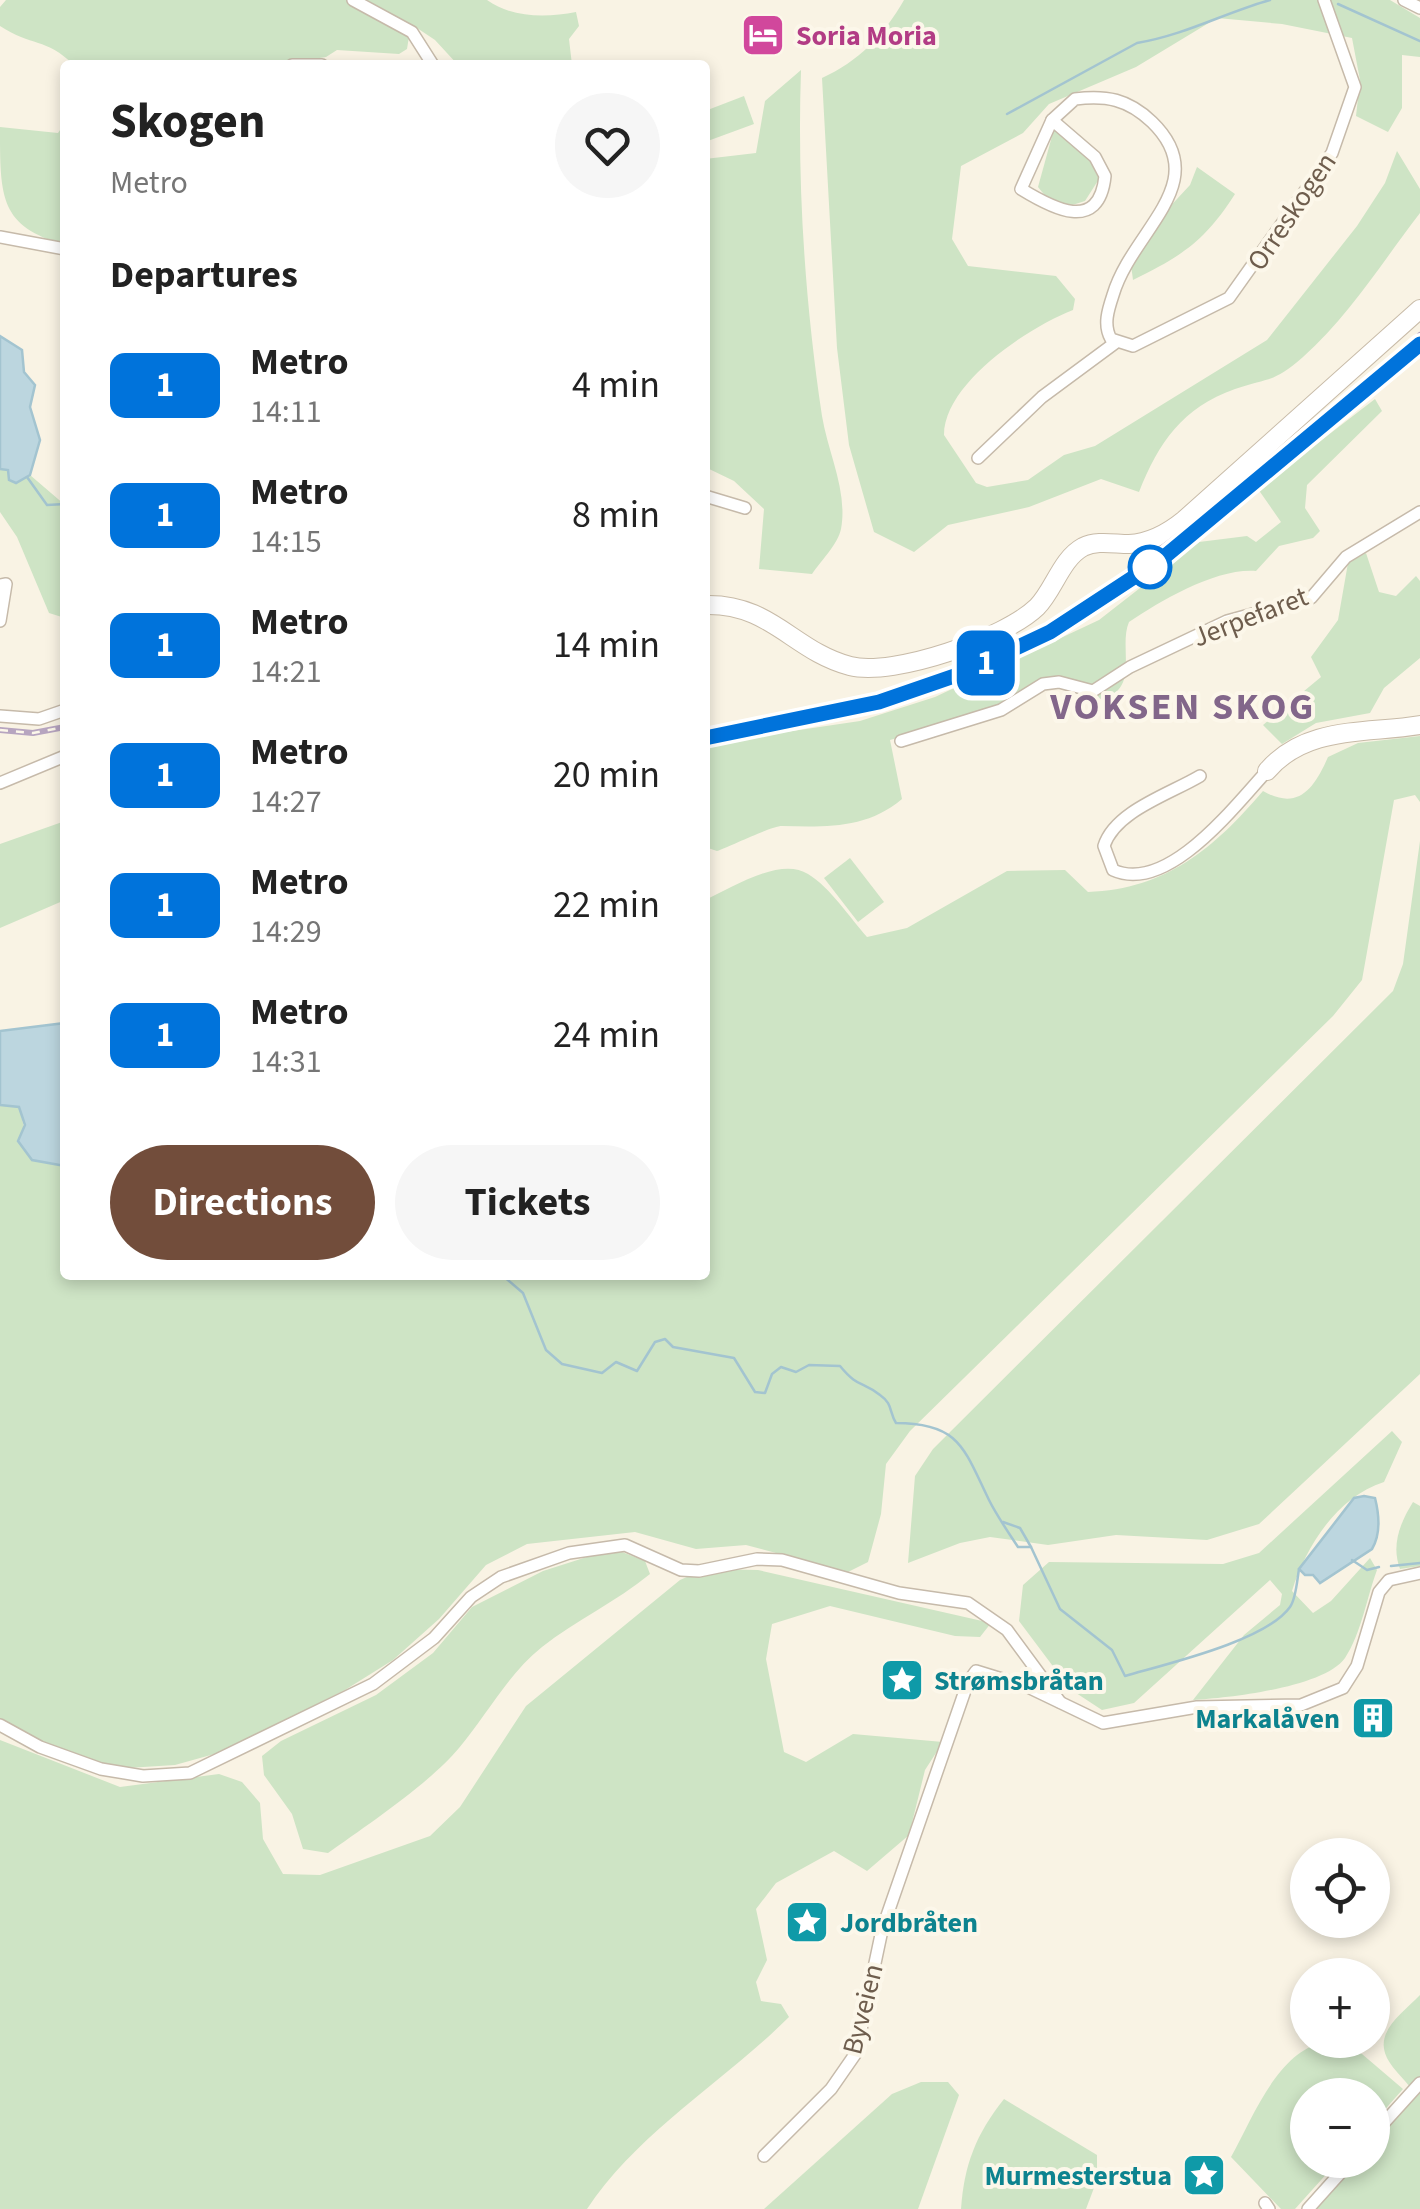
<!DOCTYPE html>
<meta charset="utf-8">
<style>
:root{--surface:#fff;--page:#f6f6f6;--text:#222;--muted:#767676;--accent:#724d3b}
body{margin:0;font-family:"Source Sans 3",sans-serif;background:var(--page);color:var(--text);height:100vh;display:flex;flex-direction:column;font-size:38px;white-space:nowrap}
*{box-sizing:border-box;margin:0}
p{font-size:32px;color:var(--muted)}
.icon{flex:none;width:55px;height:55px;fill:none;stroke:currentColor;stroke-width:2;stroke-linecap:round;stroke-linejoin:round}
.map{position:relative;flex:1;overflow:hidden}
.side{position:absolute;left:60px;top:60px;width:650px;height:1220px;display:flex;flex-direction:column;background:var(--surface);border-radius:10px;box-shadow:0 5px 15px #0003}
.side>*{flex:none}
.badge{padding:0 20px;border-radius:15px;font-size:35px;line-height:65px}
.controls{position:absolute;left:1290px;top:1838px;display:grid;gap:20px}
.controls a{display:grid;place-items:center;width:100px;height:100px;border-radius:50%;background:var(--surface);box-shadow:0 5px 15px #0003;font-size:50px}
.map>.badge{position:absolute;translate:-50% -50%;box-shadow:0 0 0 5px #fff}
h2{padding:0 50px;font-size:38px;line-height:90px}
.round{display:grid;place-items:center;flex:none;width:105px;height:105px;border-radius:52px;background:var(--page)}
.summary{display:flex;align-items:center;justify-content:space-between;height:170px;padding:0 50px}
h1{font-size:48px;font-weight:700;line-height:75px}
.button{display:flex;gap:20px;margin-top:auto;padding:20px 50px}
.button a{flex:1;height:115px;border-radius:60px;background:var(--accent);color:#fff;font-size:40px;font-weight:700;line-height:115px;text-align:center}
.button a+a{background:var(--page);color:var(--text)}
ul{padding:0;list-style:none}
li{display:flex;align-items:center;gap:30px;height:130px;padding:0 50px}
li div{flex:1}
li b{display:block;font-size:38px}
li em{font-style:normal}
li .badge{min-width:110px;font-weight:700;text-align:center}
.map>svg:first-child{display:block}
</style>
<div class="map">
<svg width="1420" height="2209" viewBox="0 0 1420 2209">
<rect width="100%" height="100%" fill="#f9f3e4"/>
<!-- green -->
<g fill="#cee4c5">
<path d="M6 0H487C512 18 546 18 576 12L579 26 569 39 572 65H458L435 40 411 24 407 49 399 54 337 50 326 57 274 65H74C45 37 32 47 0 26V7Z"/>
<path d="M904 0H1390L1420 18V57L1402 55V108L1388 132 1356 116 1360 80 1352 38 1282 24 1217 18 1136 67 1049 104 1023 133 961 166 952 239 968 266 1056 276 1075 299 1073 310C1029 327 944 383 944 435L976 483 987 487 1028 480 1064 455 1095 446 1267 340 1357 226 1385 183 1397 151 1420 189V213C1383 261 1349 316 1303 357 1272 384 1269 377 1235 389 1182 408 1159 442 1139 492L1101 479 1029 507 948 525 914 552 874 532 849 445 837 348 822 78C858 62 884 35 904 0Z"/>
<path d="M801 70C797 183 805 303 822 416 828 453 848 491 841 529 838 544 820 562 812 574L759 569 764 509 734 481 705 467V159L756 153 765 101Z"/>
<path d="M744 96 754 124 705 142V111Z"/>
<path d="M65 123V245C0 226 0 199 0 127L58 133Z"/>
<path d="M1054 129 1089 159 1099 179 1085 201 1066 207 1047 198 1038 187Z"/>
<path d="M1197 167 1235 194C1205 241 1182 256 1133 280L1131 265 1164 213 1190 185Z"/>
<path d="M1375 399 1382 411 1307 485 1305 508 1320 531 1313 538 1279 546 1256 571C1216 568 1162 600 1129 622 1117 650 1145 697 1090 700L1084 688 1059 679 1002 707 890 740 902 799C867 829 825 827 782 826 771 826 731 846 717 851L705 847V744L860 721 935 697 1099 620 1199 542 1247 536 1256 542 1281 522 1258 489Z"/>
<path d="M0 469 9 470V480L16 483 30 475 65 505V618L49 613 17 537 0 512Z"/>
<path d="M1366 553 1379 592 1396 596 1416 576 1420 581V658L1384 688 1370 713 1316 723 1282 744 1263 725 1321 677 1311 657 1338 620 1348 563Z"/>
<path d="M1420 736V802L1415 795 1394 800 1362 980 1333 1016 910 1431 886 1464 881 1514 868 1562 848 1572 746 1545 696 1549 635 1532 527 1544 486 1565 439 1619 393 1660 345 1690 218 1753 175 1765 127 1768 72 1758 0 1720V1105L19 1107 32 1159 65 1166V1275H705V900C730 889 780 856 808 874 830 887 850 918 867 937L907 928 1007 871 1065 870 1088 892C1167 889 1214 848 1263 791 1298 811 1314 789 1328 757L1358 743Z"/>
<path d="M65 821V900L0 928V844Z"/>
<path d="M1420 841V1374L1259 1524 1207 1540 1116 1535 1048 1545 990 1537 960 1543 908 1563 915 1476 933 1449 1393 991 1403 964Z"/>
<path d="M850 858 884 902 858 922 824 878Z"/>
<path d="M1392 1431 1402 1442 1384 1482C1337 1497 1306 1546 1292 1591L1313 1613 1331 1601 1370 1558 1377 1570C1367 1597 1361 1634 1345 1658 1325 1687 1230 1698 1193 1700L1244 1635 1280 1605 1282 1594 1270 1580 1134 1703 1102 1710 1070 1689 1019 1621 1023 1585 1049 1562 1223 1564 1259 1553Z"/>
<path d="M1413 1502 1420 1506V1566L1400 1569C1391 1545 1400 1523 1413 1502Z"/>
<path d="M622 1552 645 1561 650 1574C616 1602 576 1620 542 1647 508 1674 487 1715 459 1748 430 1783 366 1826 328 1853L303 1849 292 1814 264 1775 262 1756 281 1741 376 1695 433 1653 472 1607 543 1571 590 1556Z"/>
<path d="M705 1569 758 1570 991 1623 980 1637 955 1636 830 1606 772 1624 766 1659 784 1752 806 1762 853 1734 943 1742 925 1770 909 1835 867 1871 834 1851 776 1883 756 1909 767 1960 756 1982 761 2001 781 2004 789 2017C723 2083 640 2130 587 2209H0V1740L120 1787 219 1774 242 1782 260 1803 263 1839 283 1874 320 1875 430 1836 460 1807 526 1706 680 1580Z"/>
<path d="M1420 1995V2209H1316L1359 2160H1372L1373 2144 1415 2095C1408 2082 1397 2074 1390 2063 1370 2034 1402 2014 1420 1995Z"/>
<path d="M1324 2042 1362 2054 1403 2089 1373 2123 1372 2095H1308V2160H1339L1295 2209H1281L1231 2157C1253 2118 1276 2053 1324 2042Z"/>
<path d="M921 2082H948L959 2095 918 2209H764L892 2094Z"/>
<path d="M1004 2099 1097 2155V2180L1086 2209H961C964 2165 976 2134 1004 2099Z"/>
</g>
<!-- water -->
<g fill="#bcd6df" stroke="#a3c4d0" stroke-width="2.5">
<path d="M0 336 22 350 24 372 35 385 30 407 40 440 30 475 16 483 9 480 8 470 0 469Z"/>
<path d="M65 1023V1166L32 1160 18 1141 25 1125 19 1107 0 1105V1031Z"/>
<path d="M1364 1496 1375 1498C1379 1514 1381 1534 1372 1549L1320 1583 1313 1575H1305L1299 1569 1354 1498Z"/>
</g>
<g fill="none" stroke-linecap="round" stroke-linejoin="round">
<!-- stream -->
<g stroke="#a3c4d0" stroke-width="2.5">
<path d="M1338 4 1420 41"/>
<path d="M1007 114 1137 43C1185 35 1224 13 1270 0"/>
<path d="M27 477 47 505 65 504"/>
<path d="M502 1275 523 1293 546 1350 562 1364 602 1373 616 1362 637 1371 655 1342 665 1339 673 1347 734 1358 755 1392 765 1393 772 1374 781 1367 796 1372 809 1365 840 1366C858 1388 862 1381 880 1395 893 1404 889 1412 896 1423 960 1423 964 1449 989 1500 997 1516 1008 1532 1018 1547H1031L1060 1609 1112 1650 1125 1676C1166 1664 1266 1641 1290 1607 1296 1599 1297 1581 1299 1569"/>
<path d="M1003 1522 1020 1528 1031 1547"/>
<path d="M1352 1560 1367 1570 1379 1567"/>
<path d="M1391 1566 1420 1563"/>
</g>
<!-- street casing -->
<g stroke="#c6baaa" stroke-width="14">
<g id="street">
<path d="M353 0 412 32 433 65"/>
<path d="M1404 0 1420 8"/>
<path d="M292 65H322"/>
<path d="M1052 120 1075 99C1106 95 1128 99 1152 122 1215 183 1132 230 1113 295 1108 310 1103 325 1111 339L1133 346 1229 298 1332 153 1355 87 1324 0"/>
<path d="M1052 120 1095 157 1105 176C1099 234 1052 208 1021 189Z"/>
<path d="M0 237 65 249"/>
<path d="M978 458 1042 397 1115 343"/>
<path d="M705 496 745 508"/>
<path d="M0 585 6 584 0 621"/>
<path d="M0 716 39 719 65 710"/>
<path d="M901 741 1001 710 1043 684 1059 682 1093 691 1130 667 1227 621 1311 598 1346 557 1420 512"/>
<path d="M1200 776C1170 794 1115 811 1104 846L1113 870C1168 895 1236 804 1267 771"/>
<path d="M0 783 65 756"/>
<path d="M0 1725 40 1747 101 1769 143 1776 190 1773 373 1684 434 1638 471 1597 501 1577 569 1553 625 1545 681 1570 699 1571 757 1559 782 1560 899 1593 968 1603 1007 1630 1060 1702"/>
<path d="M1372 2136 1420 2083"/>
<path d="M764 2156 831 2089 856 2053 882 1930 968 1682 976 1671 1028 1687 1103 1723 1197 1707 1301 1705 1343 1688 1357 1666 1379 1592 1389 1580 1420 1573"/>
<path d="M1265 2203 1269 2209"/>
<path d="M1308 2209 1352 2160"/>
</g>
</g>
<!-- secondary casing -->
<g stroke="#c8bba8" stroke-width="20">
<g id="secondary">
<path d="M705 605C771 603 793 651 850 666 894 677 1005 638 1037 607 1054 590 1061 559 1083 547 1097 540 1114 544 1129 544 1150 543 1168 533 1184 520L1420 309"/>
<path d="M1267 771C1306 725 1367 734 1420 725"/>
</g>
</g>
<!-- street -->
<use href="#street" stroke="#fff" stroke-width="11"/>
<!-- secondary -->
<use href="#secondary" stroke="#fff" stroke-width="18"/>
<!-- rail casing -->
<g stroke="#b7a5c0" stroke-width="6">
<g id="rail">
<path d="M0 730 33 733 65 727"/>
<path d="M705 731C792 715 879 700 962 667 1079 619 1173 542 1269 462 1320 420 1371 379 1420 335"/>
</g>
</g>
<!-- rail -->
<use href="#rail" stroke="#fcf7ea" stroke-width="2.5" stroke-dasharray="8" stroke-linecap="butt"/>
</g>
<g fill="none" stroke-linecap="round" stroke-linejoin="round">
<!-- line casing -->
<g stroke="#fff" stroke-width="22">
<path id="line" d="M705 738 879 702 963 673 1050 632 1163 558 1420 344"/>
</g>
<!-- line -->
<use href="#line" stroke="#0073db" stroke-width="15"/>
</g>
<!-- icons -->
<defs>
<g id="hotel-square" transform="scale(2.25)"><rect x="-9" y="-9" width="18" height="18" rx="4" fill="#d1479c" stroke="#fcf7ea"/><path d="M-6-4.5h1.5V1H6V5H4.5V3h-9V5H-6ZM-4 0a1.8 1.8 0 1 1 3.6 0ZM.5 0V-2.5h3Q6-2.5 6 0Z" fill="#fff"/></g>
<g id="sight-square" transform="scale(2.25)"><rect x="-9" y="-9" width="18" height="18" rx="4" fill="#0f9aa8" stroke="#fcf7ea"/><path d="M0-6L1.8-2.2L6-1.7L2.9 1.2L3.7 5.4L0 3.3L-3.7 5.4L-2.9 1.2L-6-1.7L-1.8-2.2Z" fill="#fff"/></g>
<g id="building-square" transform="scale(2.25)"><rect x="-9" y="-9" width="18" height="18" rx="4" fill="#0f9aa8" stroke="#fcf7ea"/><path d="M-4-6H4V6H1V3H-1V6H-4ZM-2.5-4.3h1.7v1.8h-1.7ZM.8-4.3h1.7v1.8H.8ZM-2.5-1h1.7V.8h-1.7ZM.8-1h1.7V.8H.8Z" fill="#fff"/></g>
</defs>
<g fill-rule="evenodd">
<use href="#hotel-square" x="763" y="35"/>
<use href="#sight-square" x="902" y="1680"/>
<use href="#building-square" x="1373" y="1718"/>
<use href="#sight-square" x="807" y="1922"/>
<use href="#sight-square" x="1204" y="2175"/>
</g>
<!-- markers -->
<circle fill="#fff" stroke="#0073db" stroke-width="5" cx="1150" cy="567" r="20"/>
<g text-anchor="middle" stroke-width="8" stroke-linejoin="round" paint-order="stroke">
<!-- hotel labels -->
<g font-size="28" font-weight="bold" fill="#b23c85" stroke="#fcf7ea" text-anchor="start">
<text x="796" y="45">Soria Moria</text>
</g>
<!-- street labels -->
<g font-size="28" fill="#6e5d4d" stroke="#fcf7ea">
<text transform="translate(1291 211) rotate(-56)" y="10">Orreskogen</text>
<text transform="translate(1250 616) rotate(-21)" y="10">Jerpefaret</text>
<text transform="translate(862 2009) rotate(-76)" y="10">Byveien</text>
</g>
<!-- culture labels -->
<g font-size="28" font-weight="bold" fill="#0d838f" stroke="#fcf7ea" text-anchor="start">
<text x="934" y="1690">Strømsbråtan</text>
<text x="1340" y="1728" text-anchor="end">Markalåven</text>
<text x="840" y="1932">Jordbråten</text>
<text x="1172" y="2185" text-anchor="end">Murmesterstua</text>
</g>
<!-- district labels -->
<g font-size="38" font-weight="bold" letter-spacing="2.5" fill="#82668a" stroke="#fcf7ea">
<text x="1183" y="719">VOKSEN SKOG</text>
</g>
</g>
</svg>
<div class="controls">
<a><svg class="icon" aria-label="locate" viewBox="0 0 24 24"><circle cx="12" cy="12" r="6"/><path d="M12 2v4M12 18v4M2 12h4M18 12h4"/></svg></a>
<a>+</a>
<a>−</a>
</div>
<b class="badge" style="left:986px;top:663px;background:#0073db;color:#fff">1</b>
<section class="side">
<div class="summary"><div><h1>Skogen</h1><p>Metro</p></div><a class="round"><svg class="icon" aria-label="heart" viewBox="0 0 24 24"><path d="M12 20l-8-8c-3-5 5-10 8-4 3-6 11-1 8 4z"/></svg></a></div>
<h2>Departures</h2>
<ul>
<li><span class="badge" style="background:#0073db;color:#fff">1</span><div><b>Metro</b><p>14:11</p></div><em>4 min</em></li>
<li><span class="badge" style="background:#0073db;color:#fff">1</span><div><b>Metro</b><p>14:15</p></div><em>8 min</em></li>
<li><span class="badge" style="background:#0073db;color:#fff">1</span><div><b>Metro</b><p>14:21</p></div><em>14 min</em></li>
<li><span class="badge" style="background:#0073db;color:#fff">1</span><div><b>Metro</b><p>14:27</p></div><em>20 min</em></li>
<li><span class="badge" style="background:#0073db;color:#fff">1</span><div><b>Metro</b><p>14:29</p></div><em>22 min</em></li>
<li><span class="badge" style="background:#0073db;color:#fff">1</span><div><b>Metro</b><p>14:31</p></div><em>24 min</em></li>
</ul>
<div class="button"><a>Directions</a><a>Tickets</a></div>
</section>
</div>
